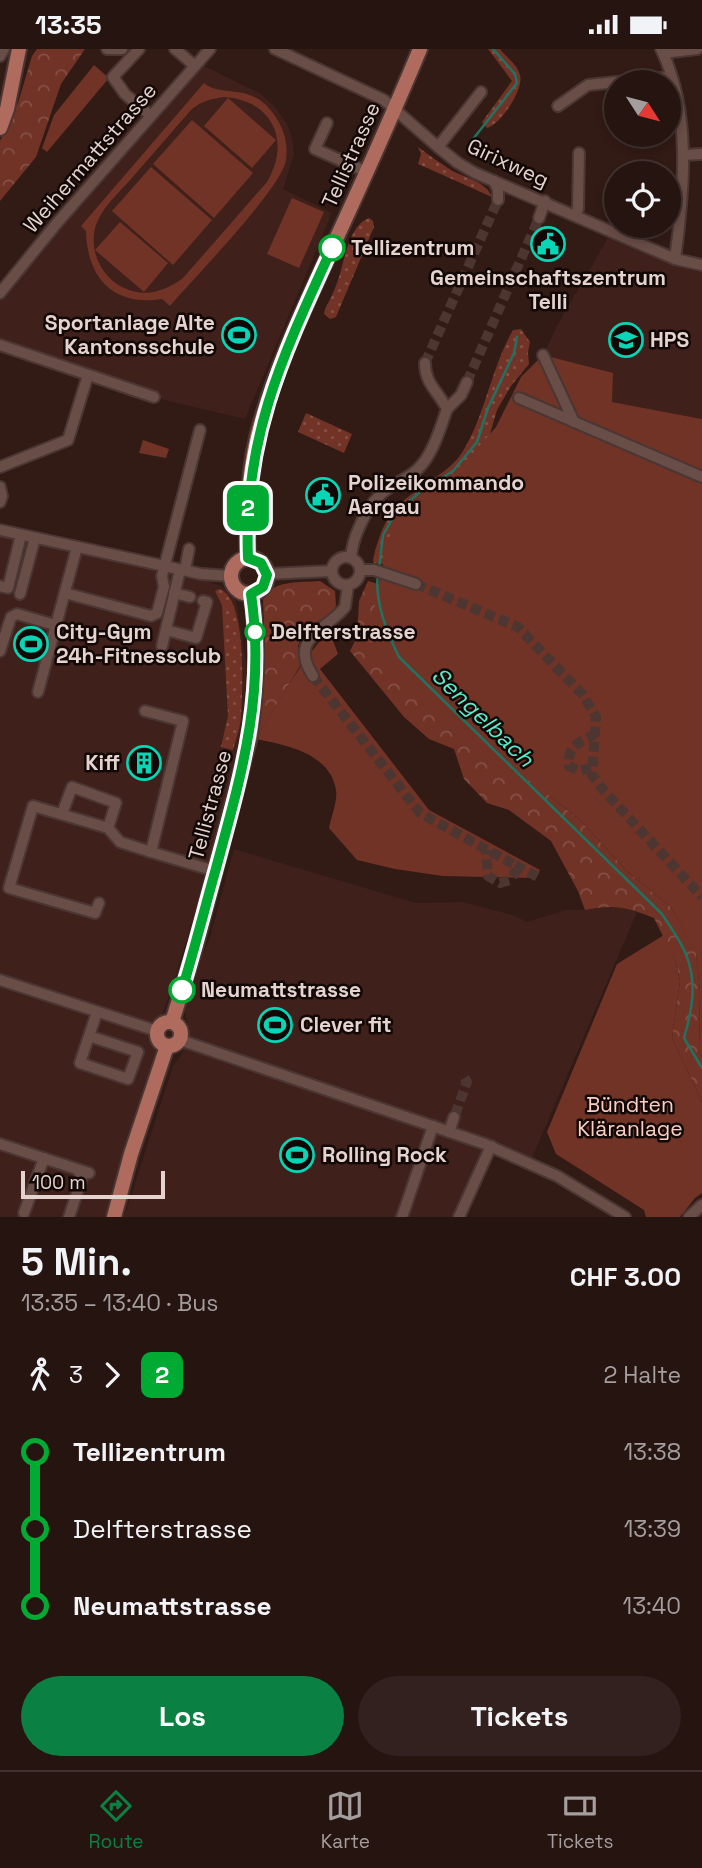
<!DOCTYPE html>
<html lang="de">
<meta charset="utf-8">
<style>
:root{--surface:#261410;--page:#32211e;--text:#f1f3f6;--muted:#a49e9f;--line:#423330;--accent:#0b8043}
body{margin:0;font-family:"Space Grotesk",sans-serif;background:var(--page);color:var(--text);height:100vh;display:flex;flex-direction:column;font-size:26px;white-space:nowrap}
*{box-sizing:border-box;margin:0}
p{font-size:23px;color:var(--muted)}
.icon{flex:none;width:38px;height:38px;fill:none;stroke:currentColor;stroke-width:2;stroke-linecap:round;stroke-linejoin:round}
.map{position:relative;height:1168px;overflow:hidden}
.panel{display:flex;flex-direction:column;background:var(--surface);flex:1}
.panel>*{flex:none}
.badge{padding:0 14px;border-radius:10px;font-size:24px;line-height:46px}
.needle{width:46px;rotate:126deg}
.controls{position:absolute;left:604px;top:21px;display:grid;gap:14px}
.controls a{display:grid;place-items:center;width:77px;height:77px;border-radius:50%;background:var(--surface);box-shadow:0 4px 10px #0003,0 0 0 2px var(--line);font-size:35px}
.scale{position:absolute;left:21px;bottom:18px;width:144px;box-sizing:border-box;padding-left:7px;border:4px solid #e4d3cf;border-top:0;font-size:19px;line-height:24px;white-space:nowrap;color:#e4d3cf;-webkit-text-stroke:5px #120806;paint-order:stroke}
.map>.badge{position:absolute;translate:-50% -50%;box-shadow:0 0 0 4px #fff}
.legs{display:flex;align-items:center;gap:10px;height:77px;padding:0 21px;font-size:23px}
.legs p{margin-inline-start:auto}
.summary{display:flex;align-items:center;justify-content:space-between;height:119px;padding:0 21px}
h1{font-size:38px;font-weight:700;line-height:52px}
.action{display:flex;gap:14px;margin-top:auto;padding:14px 21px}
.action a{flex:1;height:80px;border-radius:42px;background:var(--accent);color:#fff;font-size:28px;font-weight:700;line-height:80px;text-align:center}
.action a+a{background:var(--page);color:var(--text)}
ul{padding:0 21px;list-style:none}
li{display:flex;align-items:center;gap:24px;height:77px;font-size:26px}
li i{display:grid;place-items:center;width:10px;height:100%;margin:0 9px;background:currentColor}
li i::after{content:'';width:18px;height:18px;margin:-9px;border:5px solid;border-radius:50%;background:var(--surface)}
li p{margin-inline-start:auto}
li:first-child i{background:linear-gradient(#0000 50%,currentColor 0)}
li:last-child i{background:linear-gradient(currentColor 50%,#0000 0)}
.status{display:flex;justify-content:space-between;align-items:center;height:49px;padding:0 35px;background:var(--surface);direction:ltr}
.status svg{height:19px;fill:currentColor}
.tab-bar{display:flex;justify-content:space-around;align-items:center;height:98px;border-top:2px solid var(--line);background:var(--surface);font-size:19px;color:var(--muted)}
.tab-bar a{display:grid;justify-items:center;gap:4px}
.tab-bar .active{color:var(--accent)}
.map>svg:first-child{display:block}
</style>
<div class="status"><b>13:35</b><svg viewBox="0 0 49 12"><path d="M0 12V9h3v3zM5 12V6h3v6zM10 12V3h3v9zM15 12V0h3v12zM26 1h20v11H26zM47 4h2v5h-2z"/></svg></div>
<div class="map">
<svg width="702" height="1168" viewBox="0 0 702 1168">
<defs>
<pattern id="grass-dots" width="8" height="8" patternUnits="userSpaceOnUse" patternTransform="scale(1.75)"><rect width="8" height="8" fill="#713326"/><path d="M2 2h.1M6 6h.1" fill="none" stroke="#855044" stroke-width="1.8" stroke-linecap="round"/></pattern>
<pattern id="forest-crowns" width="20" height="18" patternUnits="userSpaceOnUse" patternTransform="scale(1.75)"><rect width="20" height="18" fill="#713326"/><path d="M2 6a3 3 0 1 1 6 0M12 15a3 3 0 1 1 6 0" fill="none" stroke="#855044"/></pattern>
</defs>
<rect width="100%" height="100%" fill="#321a15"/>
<!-- built -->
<g fill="#3f201a">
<path d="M198 14 261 45 274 57 286 73 292 88 294 106 283 140 332 164 245 370 160 350 0 296V244Z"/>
<path d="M612 182 702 216V370L611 353 543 306 558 275Z"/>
<path d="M0 481 185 521 224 539 236 551 243 594 248 625 247 641 228 760 169 947 151 994 159 1002 141 1050 106 1168H0Z"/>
<path d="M234 800 416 854 463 853 513 866 527 873 566 861H585L607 856 624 857 637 863 532 1109 493 1093 460 1168H124L173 1017 182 1005 189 984 185 963 201 909 209 892Z"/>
</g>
<!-- grass -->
<g fill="url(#grass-dots)">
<path d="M488 0H500C506 8 518 16 520 26 524 40 501 75 487 79L482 73 512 32Z"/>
<path d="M418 98C429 106 440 114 451 121 464 129 486 132 492 148L418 115 421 105Z"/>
<path d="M369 169 373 172 374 178 336 268 330 270 324 265 325 260C329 252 334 243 337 234 344 216 348 176 369 169Z"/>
<path d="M521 280 530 293 528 303 529 315 511 337 497 361 485 402 390 516 374 514 373 511C383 469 392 458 427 434 441 424 454 417 463 402 486 364 491 319 513 281Z"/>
<path d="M306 364 352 385 344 404 298 383Z"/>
<path d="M219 540C247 547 243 644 241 669 240 679 236 690 233 701L221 698 228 667 222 556 215 542Z"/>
</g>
<!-- forest -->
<g fill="url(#forest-crowns)">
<path d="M37 0H85L61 35 36 108 0 152V92L18 54 32 7Z"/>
<path d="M320 532 335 542 336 557 328 568 309 577 303 585 298 597 300 617 256 690 265 602 263 551C271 530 301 534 320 532Z"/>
<path d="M368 532 391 539 551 748 580 771 629 824 671 858 696 903 700 943 699 1003 702 1008V1053L672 989 680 932 676 914 654 869C626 858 615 855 585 861L578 842 551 792 509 761 487 754 464 730 454 700 429 690 404 668 350 602 357 588 359 552Z"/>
</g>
<!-- green -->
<g fill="#713326" fill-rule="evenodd">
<path d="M94 16 109 29 47 103 42 99 54 66Z"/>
<path d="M204 34C220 48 245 35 267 57 281 72 289 90 286 111 282 139 193 230 170 257L162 250C114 258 87 229 86 182L81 177ZM224 48C271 51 292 91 267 133L183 229C165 242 146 249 124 239 101 228 88 201 96 176 102 158 119 144 131 130 151 107 171 84 191 61 201 52 211 50 224 48Z"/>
<path d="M228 49 276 91 252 119 204 77Z"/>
<path d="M192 71 253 124 214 169 153 115Z"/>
<path d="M151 118 212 171 173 216 112 162Z"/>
<path d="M292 149 324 163 299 219 267 205Z"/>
<path d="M120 173 168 214 144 243 95 201Z"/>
<path d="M543 306 613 324 612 353 702 370V1008L699 1003 700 943 696 904 671 858 629 824 580 771 551 748 438 664 424 645 377 598 372 575 380 528 391 482 400 463 419 444 451 429 496 378 521 328Z"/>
<path d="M143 391 169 400 166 409 139 404Z"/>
<path d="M329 581 338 605 320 620 429 761 540 821 536 829 443 827 395 820 357 811 329 779C331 768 338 751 336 741 330 704 286 696 256 690 280 650 298 617 329 581Z"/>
<path d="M664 886 676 914 680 932 672 989 702 1053V1144L695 1149 680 1168H646L644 1161 556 1105 547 1083 617 915Z"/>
</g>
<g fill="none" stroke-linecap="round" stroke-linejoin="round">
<!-- stream -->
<g stroke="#217262" stroke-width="2.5">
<path d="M470 94 517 34 515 25 493 0"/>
<path d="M379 519 383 486 395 465 422 441 453 422 477 393 488 359 514 304 517 288"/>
<path d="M378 525C374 553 387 584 399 608L662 865C670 878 682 893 687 908 697 935 692 962 684 989L702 1019"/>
</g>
<!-- minor-tunnel -->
<g stroke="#4d3631" stroke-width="10" stroke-dasharray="10 5" stroke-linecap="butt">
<path d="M425 314 498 151"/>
<path d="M467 333 539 169"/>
<path d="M416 535 518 578 583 646 596 668 592 726 604 742 702 848"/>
<path d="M313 627 420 764 515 816 516 822 510 831 500 834 488 827 486 801"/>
<path d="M591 719 580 722 569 717C567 696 579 694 595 685"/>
<path d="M515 816 538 828"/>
<path d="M455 1066 467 1033 464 1028"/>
</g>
<!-- minor casing -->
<g stroke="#4a3633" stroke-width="14">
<g id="minor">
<path d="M107 0H122"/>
<path d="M139 0 113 28 125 45 151 67"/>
<path d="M175 0 195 17"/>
<path d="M275 0 384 51 438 98 458 114 475 124 675 210 702 216"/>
<path d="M661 0C692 63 684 143 675 210"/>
<path d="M663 4 697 0"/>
<path d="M0 7 4 0"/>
<path d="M617 33 671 28"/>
<path d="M558 57 588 36 616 33"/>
<path d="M327 74 315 100 367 123"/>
<path d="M438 98 481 43"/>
<path d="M683 106 702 105"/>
<path d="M494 132 498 141V151"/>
<path d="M575 166 578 160 579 104"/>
<path d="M539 169 545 152"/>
<path d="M0 244 57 174 210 0"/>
<path d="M0 296 154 348"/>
<path d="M543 306 574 373"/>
<path d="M519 349 702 428"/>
<path d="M447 360 461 346 467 333"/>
<path d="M0 418 68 391 88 326"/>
<path d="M0 438 2 447 0 453"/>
<path d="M0 481 201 525 231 527"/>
<circle cx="346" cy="522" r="14"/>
<path d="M351 509C352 489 366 459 381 445 392 435 408 430 418 420 433 405 440 380 447 360 438 342 425 335 425 314"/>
<path d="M185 521 189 500"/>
<path d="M360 521H374L416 535"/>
<path d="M267 525 332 522"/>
<path d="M0 537 8 539 21 486"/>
<path d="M65 544 151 567 157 564 164 538 162 527 200 381"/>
<path d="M174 544 190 548"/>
<path d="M20 545 35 489"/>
<path d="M166 581 196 589 207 553 203 552"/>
<path d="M162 597 180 521"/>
<path d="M0 602 11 568 17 565 55 576"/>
<path d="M313 627C288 588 326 582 345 558L348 536"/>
<path d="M38 643 77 498"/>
<path d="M145 662 183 672 151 803 215 822"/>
<path d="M62 765 72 738 116 754 108 779"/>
<path d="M99 854 95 864 9 839 33 757 108 779 120 793 151 803"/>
<path d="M0 931 157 982"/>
<path d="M89 987 138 1003 128 1030 80 1014 97 963"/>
<path d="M180 991 485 1095 557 1127 625 1168"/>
<path d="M449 1083 454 1068"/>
<path d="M0 1095 89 1124"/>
<path d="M24 1164 44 1109"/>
<path d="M69 1168 82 1129 78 1121"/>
<path d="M402 1168 433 1077"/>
<path d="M459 1168 491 1097"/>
<path d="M689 1168 702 1156"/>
</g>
</g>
<!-- major casing -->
<g stroke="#4a3633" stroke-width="18">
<g id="major">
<path d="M0 79 7 60 19 0"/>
<path d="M248 509C246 469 248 428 257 388 272 328 299 270 325 214 358 143 390 72 420 0"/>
<circle cx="249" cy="527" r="18"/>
<circle cx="169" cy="985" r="12"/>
<path d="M172 973 195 899 250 687C257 639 259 592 251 545"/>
<path d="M114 1168 131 1105 167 997"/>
</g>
</g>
<!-- minor -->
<use href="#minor" stroke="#694d47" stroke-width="10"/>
<!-- major -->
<use href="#major" stroke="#af6c5e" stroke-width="14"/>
</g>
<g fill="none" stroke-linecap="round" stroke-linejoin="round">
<!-- line-1 casing -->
<g stroke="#fff" stroke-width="16">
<path id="line-1" d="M182 941C194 902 204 862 215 823 241 727 266 646 251 545L263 538 267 526 261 514 248 509C243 389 283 306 332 199"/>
</g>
<!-- line-1 -->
<use href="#line-1" stroke="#0a3" stroke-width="10"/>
</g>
<!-- icons -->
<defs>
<g id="civic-ring" transform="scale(1.75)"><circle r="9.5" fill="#120806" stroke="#07d5b6" stroke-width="1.5"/><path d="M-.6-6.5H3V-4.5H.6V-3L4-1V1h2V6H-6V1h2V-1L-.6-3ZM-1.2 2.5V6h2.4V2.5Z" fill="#07d5b6"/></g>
<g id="stadium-ring" transform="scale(1.75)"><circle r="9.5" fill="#120806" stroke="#07d5b6" stroke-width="1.5"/><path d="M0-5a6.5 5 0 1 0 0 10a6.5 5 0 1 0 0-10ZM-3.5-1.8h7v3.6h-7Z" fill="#07d5b6"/></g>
<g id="school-ring" transform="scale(1.75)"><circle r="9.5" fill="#120806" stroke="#07d5b6" stroke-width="1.5"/><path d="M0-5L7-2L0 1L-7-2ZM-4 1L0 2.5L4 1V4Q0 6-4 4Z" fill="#07d5b6"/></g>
<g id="building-ring" transform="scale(1.75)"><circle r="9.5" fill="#120806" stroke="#07d5b6" stroke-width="1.5"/><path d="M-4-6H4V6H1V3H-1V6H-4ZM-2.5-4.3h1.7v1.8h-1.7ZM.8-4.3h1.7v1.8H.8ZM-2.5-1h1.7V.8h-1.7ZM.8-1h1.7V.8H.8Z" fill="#07d5b6"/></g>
</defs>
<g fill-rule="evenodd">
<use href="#civic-ring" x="548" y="195"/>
<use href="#stadium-ring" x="239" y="286"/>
<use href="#school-ring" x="626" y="291"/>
<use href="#civic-ring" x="323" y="446"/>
<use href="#stadium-ring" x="31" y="595"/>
<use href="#building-ring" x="144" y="714"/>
<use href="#stadium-ring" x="275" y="976"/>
<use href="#stadium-ring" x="297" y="1106"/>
</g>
<!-- markers -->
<g fill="#fff" stroke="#0a3" stroke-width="3.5">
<circle cx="332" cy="199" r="12"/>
<circle cx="255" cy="583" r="9"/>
<circle cx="182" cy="941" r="12"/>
</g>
<g text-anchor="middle" stroke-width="5" stroke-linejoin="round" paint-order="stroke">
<!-- street labels -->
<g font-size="21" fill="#e4d3cf" stroke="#120806">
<text transform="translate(351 106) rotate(-66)" y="7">Tellistrasse</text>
<text transform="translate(90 109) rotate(-49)" y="7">Weihermattstrasse</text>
<text transform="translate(508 114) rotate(25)" y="7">Girixweg</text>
<text transform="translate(210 756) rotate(-75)" y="7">Tellistrasse</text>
</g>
<!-- stop labels -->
<g font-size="21" font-weight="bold" fill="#e4d3cf" stroke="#120806" text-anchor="start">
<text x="351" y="206">Tellizentrum</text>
<text x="271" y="590">Delfterstrasse</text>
<text x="201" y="948">Neumattstrasse</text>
</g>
<!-- poi labels -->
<g font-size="21" font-weight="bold" fill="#e4d3cf" stroke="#120806" text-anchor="start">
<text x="548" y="236" text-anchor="middle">Gemeinschaftszentrum<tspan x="548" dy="24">Telli</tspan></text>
<text x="215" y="281" text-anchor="end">Sportanlage Alte<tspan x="215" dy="24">Kantonsschule</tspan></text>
<text x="650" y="298">HPS</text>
<text x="348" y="441">Polizeikommando<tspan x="348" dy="24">Aargau</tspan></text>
<text x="56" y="590">City-Gym<tspan x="56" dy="24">24h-Fitnessclub</tspan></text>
<text x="120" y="721" text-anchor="end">Kiff</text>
<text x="300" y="983">Clever fit</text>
<text x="322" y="1113">Rolling Rock</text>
</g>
<!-- park labels -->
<g font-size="21" fill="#fbcec4" stroke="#120806">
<text x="630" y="1063">Bündten<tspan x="630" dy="24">Kläranlage</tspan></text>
</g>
<!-- water labels -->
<g font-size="23" font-style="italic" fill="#5aebcd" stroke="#120806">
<text transform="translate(483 668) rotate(44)" y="8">Sengelbach</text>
</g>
</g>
</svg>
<div class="controls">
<a><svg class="needle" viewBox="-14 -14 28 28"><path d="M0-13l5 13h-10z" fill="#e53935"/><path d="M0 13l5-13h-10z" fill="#a49e9f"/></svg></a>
<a><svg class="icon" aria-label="locate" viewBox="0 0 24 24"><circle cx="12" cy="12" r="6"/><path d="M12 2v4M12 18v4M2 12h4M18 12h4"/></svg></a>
</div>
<div class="scale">100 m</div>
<b class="badge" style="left:248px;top:459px;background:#0a3;color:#fff">2</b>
</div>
<section class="panel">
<div class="summary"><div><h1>5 Min.</h1><p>13:35 – 13:40 · Bus</p></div><b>CHF 3.00</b></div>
<div class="legs"><svg class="icon" aria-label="walk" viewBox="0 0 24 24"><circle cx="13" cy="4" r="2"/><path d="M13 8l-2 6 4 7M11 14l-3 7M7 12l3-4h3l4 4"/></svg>3<svg class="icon" aria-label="forward" viewBox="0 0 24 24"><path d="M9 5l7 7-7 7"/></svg><b class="badge" style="background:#0a3;color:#fff">2</b><p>2 Halte</p></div>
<ul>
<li><i style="color:#0a3"></i><b>Tellizentrum</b><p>13:38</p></li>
<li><i style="color:#0a3"></i><span>Delfterstrasse</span><p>13:39</p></li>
<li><i style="color:#0a3"></i><b>Neumattstrasse</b><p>13:40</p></li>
</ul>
<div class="action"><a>Los</a><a>Tickets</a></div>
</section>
<nav class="tab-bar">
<a class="active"><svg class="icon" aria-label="directions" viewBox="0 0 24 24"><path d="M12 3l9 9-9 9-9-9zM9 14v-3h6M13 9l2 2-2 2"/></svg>Route</a>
<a><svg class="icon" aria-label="map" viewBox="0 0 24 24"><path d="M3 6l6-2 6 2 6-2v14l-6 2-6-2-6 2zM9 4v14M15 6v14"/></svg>Karte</a>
<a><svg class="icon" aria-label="tickets" viewBox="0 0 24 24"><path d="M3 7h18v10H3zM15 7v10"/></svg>Tickets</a>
</nav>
